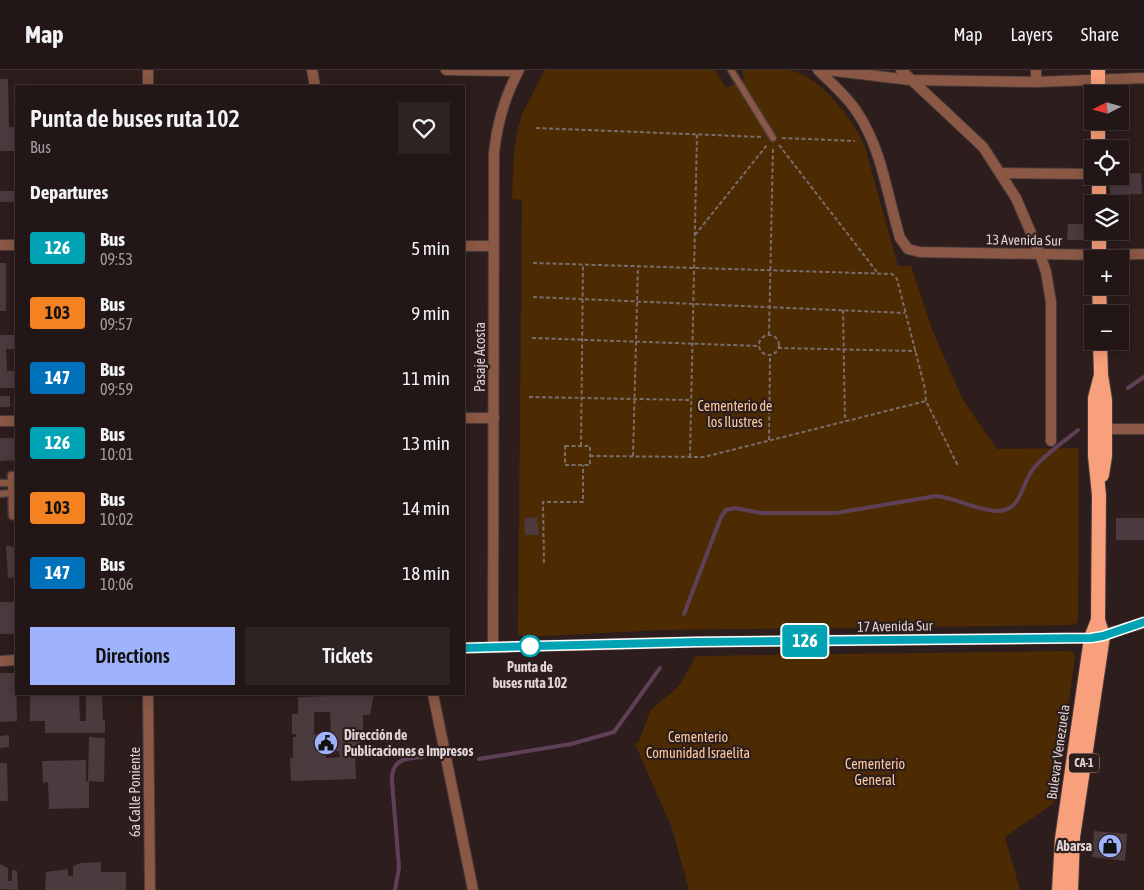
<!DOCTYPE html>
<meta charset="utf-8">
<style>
:root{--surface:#221616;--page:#2e2323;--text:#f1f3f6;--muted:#a29fa1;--line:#3f3535;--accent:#9fb3fd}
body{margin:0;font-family:"Asap Condensed",sans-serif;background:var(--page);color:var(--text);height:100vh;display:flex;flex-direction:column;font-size:19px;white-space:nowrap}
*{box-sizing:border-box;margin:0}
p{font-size:16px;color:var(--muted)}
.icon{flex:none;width:28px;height:28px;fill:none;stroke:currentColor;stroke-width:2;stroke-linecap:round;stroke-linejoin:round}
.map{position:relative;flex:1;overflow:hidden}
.side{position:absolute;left:15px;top:15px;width:450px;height:610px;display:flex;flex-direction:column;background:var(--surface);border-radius:0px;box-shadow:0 2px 12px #0003,0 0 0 1px var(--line)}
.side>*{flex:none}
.badge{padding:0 10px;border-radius:4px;font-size:18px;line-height:32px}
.needle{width:32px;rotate:264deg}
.tools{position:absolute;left:1084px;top:15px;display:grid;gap:10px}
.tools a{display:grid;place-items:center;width:45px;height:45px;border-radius:0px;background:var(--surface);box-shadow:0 2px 12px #0003,0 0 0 1px var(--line);font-size:25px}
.map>.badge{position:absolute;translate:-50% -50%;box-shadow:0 0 0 2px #fff}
h2{padding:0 15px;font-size:19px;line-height:45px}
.round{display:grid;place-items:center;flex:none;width:52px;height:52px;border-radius:0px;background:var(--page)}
.headline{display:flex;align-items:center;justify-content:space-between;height:85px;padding:0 15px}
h1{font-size:24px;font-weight:600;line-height:38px}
.action{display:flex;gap:10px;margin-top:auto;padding:10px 15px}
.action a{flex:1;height:58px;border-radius:0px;background:var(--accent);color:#111;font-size:20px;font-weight:600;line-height:58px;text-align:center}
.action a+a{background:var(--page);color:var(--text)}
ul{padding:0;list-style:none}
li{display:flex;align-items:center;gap:15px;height:65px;padding:0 15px}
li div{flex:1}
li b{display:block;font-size:19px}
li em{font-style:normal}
li .badge{min-width:55px;font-weight:700;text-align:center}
header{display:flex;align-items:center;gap:30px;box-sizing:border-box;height:70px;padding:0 25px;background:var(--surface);border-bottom:1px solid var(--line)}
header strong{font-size:24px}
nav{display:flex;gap:28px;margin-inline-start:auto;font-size:18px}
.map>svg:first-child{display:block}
</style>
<header>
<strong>Map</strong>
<nav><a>Map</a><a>Layers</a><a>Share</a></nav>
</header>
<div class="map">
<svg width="1144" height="820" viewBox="0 0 1144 820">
<rect width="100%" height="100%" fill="#2d1d1d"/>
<!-- green -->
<g fill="#4c2b03">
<path d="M545 0H715L726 18 744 9 742 0C757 0 773 0 788 0 819 4 854 50 865 77L898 196H911L932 259 963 330 997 379 1079 378 1078 552 1073 555 662 560 524 567 518 564 522 130 512 129 514 81 517 62 522 44Z"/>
<path d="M1069 581 1074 583 1075 589 1054 733 1005 767 1020 820H689L672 758 635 674 639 671 650 641 679 616 696 586Z"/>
</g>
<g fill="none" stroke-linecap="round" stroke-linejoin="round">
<!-- stream -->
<g stroke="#5f4056" stroke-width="4">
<path d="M1128 318 1144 307"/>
<path d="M684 544 721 447 726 440 735 438 761 443H836L936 426C957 428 975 440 996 441 1023 442 1021 412 1034 398 1046 383 1064 372 1078 360"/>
<path d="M479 689 571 674 614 662 660 598"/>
<path d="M395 820 399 798 392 711C391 689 406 688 423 687"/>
</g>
</g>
<!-- building -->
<g fill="#4b3a3e" fill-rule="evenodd">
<path d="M0 9H8L9 57H16V81H0Z"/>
<path d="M1141 103 1142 124 1110 125 1109 106H1120V104Z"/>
<rect x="0" y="121" width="16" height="11"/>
<path d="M1068 154H1086L1085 170H1067Z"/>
<rect x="0" y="193" width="6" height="48"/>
<path d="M0 265H16V279H6L7 301H16V318H0Z"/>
<rect x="0" y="326" width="10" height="11"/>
<path d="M0 368H15L16 390 0 391Z"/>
<path d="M537 447 539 465H525L524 448Z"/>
<rect x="1116" y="448" width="28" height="22"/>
<path d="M6 475 16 478V507L8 508Z"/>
<rect x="0" y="532" width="16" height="32"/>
<path d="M0 603H16L17 651 0 652Z"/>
<path d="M30 624H79L80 651H86V624H102L103 650H105V663H45V651H30Z"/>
<path d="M362 624H374L370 645H363V663L360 666V678H355L356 709 291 711 290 688H293V667H296V664H292V644H298V627L362 625ZM314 642H330L331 664H314ZM339 681 340 687 326 688V682Z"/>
<path d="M9 665V677L0 678V666Z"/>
<path d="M89 667 105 668 104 712 88 711Z"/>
<path d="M86 690V711H89V738L49 739 48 712 43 713 42 691Z"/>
<path d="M0 693H7L8 731H0Z"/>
<path d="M1094 761 1127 764 1125 791 1092 787Z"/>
<path d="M101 792V802H126V820H45L46 802 68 799V806H73V796L81 793Z"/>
<path d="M0 794 8 798V811H12V800L17 801 18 820 0 819Z"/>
</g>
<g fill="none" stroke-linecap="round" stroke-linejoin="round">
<!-- service casing -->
<g stroke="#493a3a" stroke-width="9">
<g id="service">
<path d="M731 0 773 68"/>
<path d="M16 405H11L12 446 16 447"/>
<path d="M0 413H11"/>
<path d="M0 424 12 423"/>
</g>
</g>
<!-- minor casing -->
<g stroke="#493a3a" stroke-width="12">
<g id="minor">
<path d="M312 0 315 16"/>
<path d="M446 0 518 1"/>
<path d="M818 0C831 13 847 26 857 42 882 79 887 125 900 168L908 179 920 182 1099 185"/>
<path d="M827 0 910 10 1036 12 1144 8"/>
<path d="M901 0 983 77 1016 128 1040 184 1046 202 1051 232V371"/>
<path d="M1036 12V0"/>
<path d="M148 16V0"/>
<path d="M1000 103 1092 104"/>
<path d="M0 175H16"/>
<path d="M464 176H494"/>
<path d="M464 348H494"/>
<path d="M0 351H16"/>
<path d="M1106 359H1144"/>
<path d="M493 577 494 83C497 53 505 26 519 0"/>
<path d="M464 578 696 572 1091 568 1144 553"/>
<path d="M0 591 16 590"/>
<path d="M148 624 150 820"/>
<path d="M433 624 473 820"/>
</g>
</g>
<!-- tertiary casing -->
<g stroke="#493a3a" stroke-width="12">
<path id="tertiary" d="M1099 185 1144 184"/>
</g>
<!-- trunk casing -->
<g stroke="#493a3a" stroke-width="16">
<g id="trunk">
<path d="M1098 0V24"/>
<path d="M1098 51V79"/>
<path d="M1099 106V134"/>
<path d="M1099 161V189"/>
<path d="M1099 216 1100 244"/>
<path d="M1100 271 1101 305 1105 330V386L1102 405"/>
<path d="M1059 820 1062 769 1091 568 1098 550"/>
<path d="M1071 820 1073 767 1103 566 1098 550 1099 425 1095 386V328L1101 305"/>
</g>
</g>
<!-- path -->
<g stroke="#7a6c6c" stroke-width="2" stroke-dasharray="4 2.5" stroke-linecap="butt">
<path d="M536 58 763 67"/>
<path d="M782 68 855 71"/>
<path d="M779 75 877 202"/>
<path d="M695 165 767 75"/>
<path d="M533 193 892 204 897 209 925 319 926 331 958 396"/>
<path d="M533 227 905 243"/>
<path d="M843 240 845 351"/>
<path d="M769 265 773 77"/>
<circle cx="769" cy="275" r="10"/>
<path d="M532 268 759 276"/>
<path d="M778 278 916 281"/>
<path d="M529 327 691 330"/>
<path d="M769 370 770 285"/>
<rect x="565" y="376" width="25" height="19"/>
<path d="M581 376 583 195"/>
<path d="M590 386 704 387 926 331"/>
<path d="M633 386 638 196"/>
<path d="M690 387 697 64"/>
<path d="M544 493 543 432H583V395"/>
</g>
<!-- service -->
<use href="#service" stroke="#8a5844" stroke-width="6"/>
<!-- minor -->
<use href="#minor" stroke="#8a5844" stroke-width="10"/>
<!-- tertiary -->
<use href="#tertiary" stroke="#8a5844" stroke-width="10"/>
<!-- trunk -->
<use href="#trunk" stroke="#f89f7b" stroke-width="14"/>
</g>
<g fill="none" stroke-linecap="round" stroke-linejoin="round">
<!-- line casing -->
<g stroke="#fff" stroke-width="11">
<path id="line" d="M464 578 696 572 1091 568 1103 566 1144 552"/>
</g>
<!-- line -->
<use href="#line" stroke="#00a3b4" stroke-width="8"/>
</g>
<!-- icons -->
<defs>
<g id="civic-disc" transform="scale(1.25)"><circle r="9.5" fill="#9fb3fd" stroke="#2d1d1d"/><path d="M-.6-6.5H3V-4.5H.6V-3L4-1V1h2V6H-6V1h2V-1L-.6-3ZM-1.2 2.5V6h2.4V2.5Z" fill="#111"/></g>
<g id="shop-disc" transform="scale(1.25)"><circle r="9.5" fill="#9fb3fd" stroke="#2d1d1d"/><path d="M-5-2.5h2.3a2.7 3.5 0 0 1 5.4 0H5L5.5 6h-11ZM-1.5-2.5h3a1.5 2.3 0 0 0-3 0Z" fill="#111"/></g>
</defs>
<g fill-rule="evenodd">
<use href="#civic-disc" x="326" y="673"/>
<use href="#shop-disc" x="1110" y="776"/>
</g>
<!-- markers -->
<circle fill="#fff" stroke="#00a3b4" stroke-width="2.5" cx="530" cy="576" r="10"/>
<g text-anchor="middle" stroke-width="4.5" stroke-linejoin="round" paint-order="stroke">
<!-- shield labels -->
<rect fill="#2d1d1d" stroke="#aa9c9c" stroke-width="1" x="1069" y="683.5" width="30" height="19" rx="4"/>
<g font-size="12" font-weight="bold" fill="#dfd3d3">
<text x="1084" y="697">CA-1</text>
</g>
<!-- street labels -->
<g font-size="14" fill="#dfd3d3" stroke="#2d1d1d">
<text transform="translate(1024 170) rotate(1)" y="5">13 Avenida Sur</text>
<text transform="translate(480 287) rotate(-90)" y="5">Pasaje Acosta</text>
<text transform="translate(895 556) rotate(-1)" y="5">17 Avenida Sur</text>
<text transform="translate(1058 682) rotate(-82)" y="5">Bulevar Venezuela</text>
<text transform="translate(135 722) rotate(-90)" y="5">6a Calle Poniente</text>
</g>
<!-- park labels -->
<g font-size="14" fill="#faca9e" stroke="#2d1d1d">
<text x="735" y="341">Cementerio de<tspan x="735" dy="16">los Ilustres</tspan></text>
<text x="698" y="672">Cementerio<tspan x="698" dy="16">Comunidad Israelita</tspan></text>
<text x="875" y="699">Cementerio<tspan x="875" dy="16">General</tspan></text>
</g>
<!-- stop labels -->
<g font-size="14" font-weight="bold" fill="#dfd3d3" stroke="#2d1d1d">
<text x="530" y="602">Punta de<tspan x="530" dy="16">buses ruta 102</tspan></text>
</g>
<!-- poi labels -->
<g font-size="14" font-weight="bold" fill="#dfd3d3" stroke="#2d1d1d" text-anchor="start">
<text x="344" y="670">Dirección de<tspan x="344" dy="16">Publicaciones e Impresos</tspan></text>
<text x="1092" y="781" text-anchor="end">Abarsa</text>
</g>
</g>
</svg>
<div class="tools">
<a><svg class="needle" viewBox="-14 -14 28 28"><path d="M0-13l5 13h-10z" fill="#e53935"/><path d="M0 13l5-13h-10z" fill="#a29fa1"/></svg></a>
<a><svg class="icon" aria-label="locate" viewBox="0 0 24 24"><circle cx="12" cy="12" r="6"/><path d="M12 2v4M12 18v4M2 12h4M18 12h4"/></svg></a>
<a><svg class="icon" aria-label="layers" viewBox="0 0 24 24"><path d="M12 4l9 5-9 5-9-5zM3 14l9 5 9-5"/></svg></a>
<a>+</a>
<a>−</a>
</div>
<b class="badge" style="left:805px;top:571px;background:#00a3b4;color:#fff">126</b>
<section class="side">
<div class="headline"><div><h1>Punta de buses ruta 102</h1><p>Bus</p></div><a class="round"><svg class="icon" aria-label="heart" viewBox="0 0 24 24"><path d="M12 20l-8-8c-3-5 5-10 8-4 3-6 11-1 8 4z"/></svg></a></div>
<h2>Departures</h2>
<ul>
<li><span class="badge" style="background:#00a3b4;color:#fff">126</span><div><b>Bus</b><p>09:53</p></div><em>5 min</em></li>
<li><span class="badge" style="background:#f58220;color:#111">103</span><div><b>Bus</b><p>09:57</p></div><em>9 min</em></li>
<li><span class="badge" style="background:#0072bc;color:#fff">147</span><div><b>Bus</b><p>09:59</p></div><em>11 min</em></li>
<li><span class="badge" style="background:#00a3b4;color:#fff">126</span><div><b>Bus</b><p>10:01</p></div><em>13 min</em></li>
<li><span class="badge" style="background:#f58220;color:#111">103</span><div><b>Bus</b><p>10:02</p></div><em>14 min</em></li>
<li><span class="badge" style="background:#0072bc;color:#fff">147</span><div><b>Bus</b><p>10:06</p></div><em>18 min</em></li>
</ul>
<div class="action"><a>Directions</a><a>Tickets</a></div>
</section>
</div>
